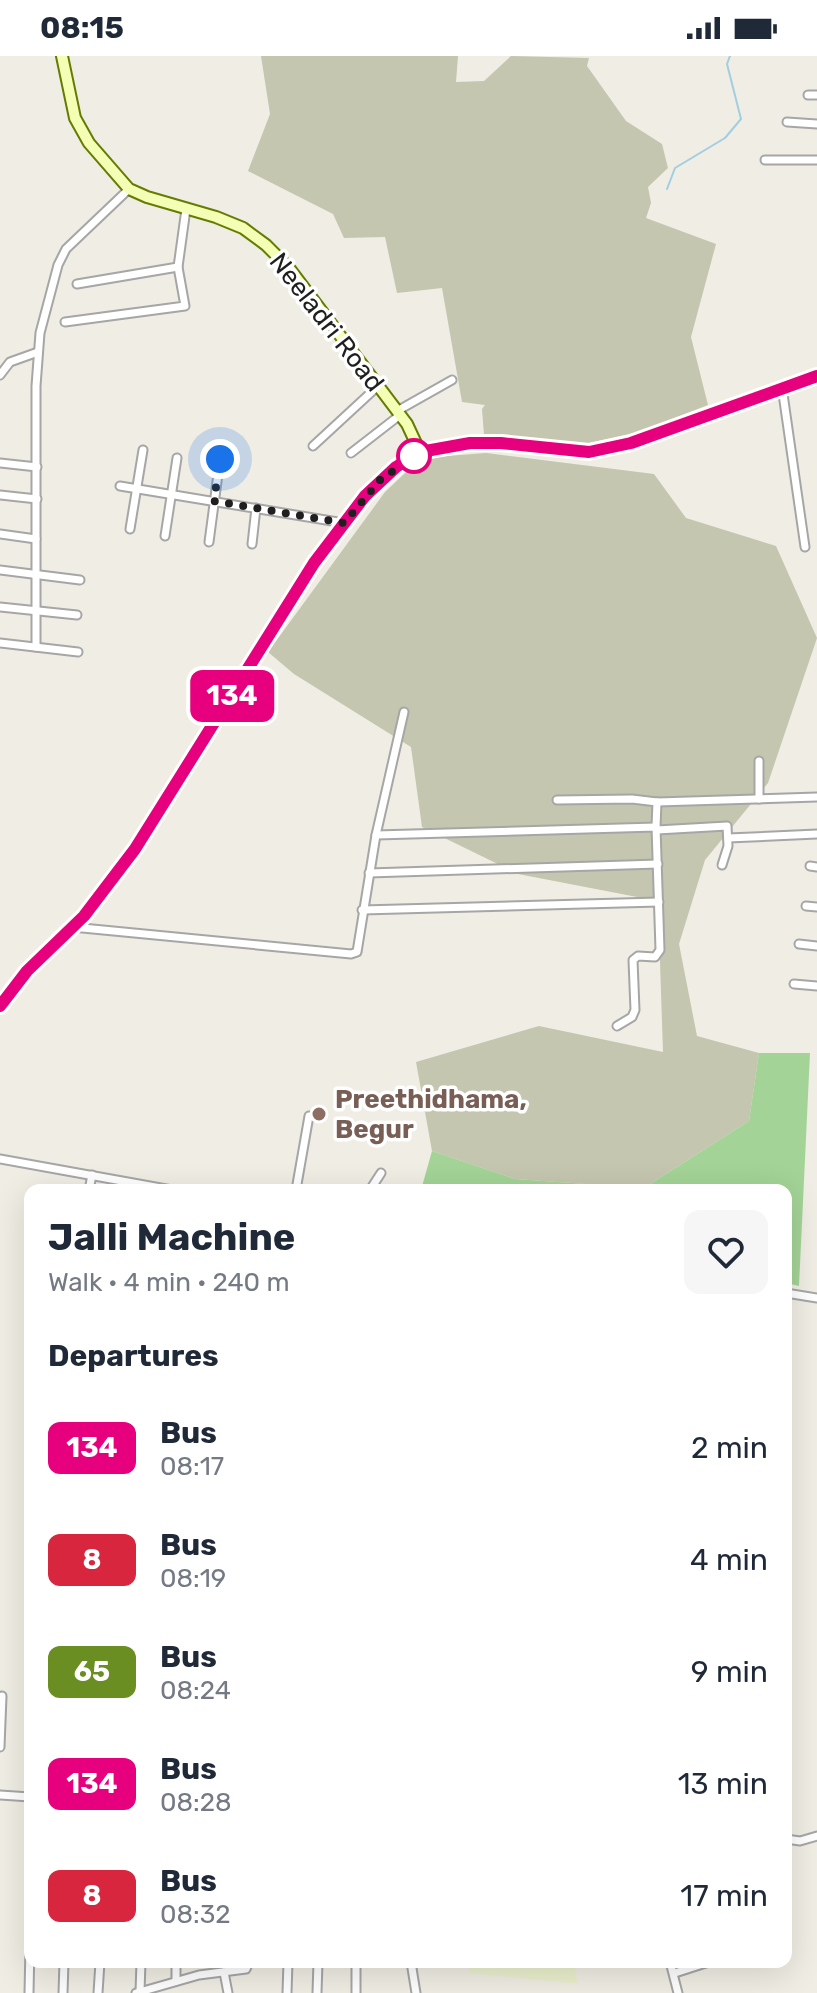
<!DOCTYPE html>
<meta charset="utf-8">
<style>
:root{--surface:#fff;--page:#f6f6f7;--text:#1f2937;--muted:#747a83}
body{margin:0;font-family:Rubik,sans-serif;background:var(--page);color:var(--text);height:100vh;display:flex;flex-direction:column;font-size:30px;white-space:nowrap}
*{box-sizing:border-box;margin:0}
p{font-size:26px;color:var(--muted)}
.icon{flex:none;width:44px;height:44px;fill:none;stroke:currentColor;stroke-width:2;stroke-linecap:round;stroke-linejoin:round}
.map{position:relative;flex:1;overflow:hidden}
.sheet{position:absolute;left:24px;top:1128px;width:768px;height:784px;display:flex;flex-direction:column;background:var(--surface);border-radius:16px;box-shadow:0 8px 32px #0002}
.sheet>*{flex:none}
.badge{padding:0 16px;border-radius:12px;font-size:28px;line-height:52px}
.you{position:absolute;width:40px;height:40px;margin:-20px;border:6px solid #fff;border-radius:50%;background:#1a73e8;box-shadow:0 0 0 12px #1a73e833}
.map>.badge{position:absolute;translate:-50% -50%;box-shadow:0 0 0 4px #fff}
h2{padding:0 24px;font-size:30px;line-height:72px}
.round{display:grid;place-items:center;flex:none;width:84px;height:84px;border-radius:16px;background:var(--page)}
.summary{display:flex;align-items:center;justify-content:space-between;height:136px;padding:0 24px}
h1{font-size:38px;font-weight:700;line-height:60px}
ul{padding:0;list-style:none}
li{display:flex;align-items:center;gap:24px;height:112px;padding:0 24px}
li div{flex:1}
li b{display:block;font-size:30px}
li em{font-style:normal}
li .badge{min-width:88px;font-weight:700;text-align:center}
.status{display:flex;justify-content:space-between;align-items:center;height:56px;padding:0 40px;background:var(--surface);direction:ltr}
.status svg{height:22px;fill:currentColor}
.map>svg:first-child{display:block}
</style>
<div class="status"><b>08:15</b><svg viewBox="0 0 49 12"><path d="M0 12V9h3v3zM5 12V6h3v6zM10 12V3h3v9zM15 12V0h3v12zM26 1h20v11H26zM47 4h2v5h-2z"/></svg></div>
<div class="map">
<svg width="817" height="1937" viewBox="0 0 817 1937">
<rect width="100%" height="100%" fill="#f0ede4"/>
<!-- construction -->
<g fill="#c4c6af">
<path d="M261 0H458L456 26 484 25 511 0 589 2 587 10 626 65 662 88 668 112 648 131 651 147 646 162 716 188 691 281 708 349 639 376 584 388 484 379 482 353 485 349 462 346 442 232 397 237 385 181 344 182 333 158 248 115 270 58Z"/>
<path d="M486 397 654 418 686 462 776 490 817 582 768 727 705 804 679 888 697 980 759 997 749 1065 644 1132 515 1123 432 1095 416 1006 539 970 663 996 658 845 518 818 422 771 411 691 294 618 268 596 385 436 421 402Z"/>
</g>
<!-- farmland -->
<path fill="#ebf0ce" d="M469 1906H574L578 1928 470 1917Z"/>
<!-- forest -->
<path fill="#a3d396" d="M759 997H810L799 1230 786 1227V1134H421L432 1095 515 1123 644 1132 749 1065Z"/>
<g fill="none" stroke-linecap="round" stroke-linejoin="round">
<!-- stream -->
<path stroke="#a2cee1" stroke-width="2" d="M667 133 675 112 725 82 741 63 727 8 730 0"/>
<!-- minor casing -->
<g stroke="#a6a6a6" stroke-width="11">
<g id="minor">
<path d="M808 39H817"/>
<path d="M787 66 817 68"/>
<path d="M765 104H817"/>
<path d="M77 228 178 211"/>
<path d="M65 266 185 250 178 211 186 153"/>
<path d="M0 319 10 306 38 296"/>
<path d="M782 331 805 491"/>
<path d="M397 355 452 324"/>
<path d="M313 390 378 330"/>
<path d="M351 397 400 359"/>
<path d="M0 407 37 411"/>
<path d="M120 430 344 467"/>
<path d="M0 439 37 443"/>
<path d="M130 473 143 394"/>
<path d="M0 478 36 483"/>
<path d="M165 480 177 402"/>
<path d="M209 486 220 403"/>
<path d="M252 488 256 452"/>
<path d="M0 514 80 524"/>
<path d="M0 551 77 559"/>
<path d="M0 587 78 596"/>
<path d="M36 591V330L40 277 58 209 66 193 129 133"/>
<path d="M759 705V743"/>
<path d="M557 744 632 743 657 746 656 771"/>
<path d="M657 746 817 741"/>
<path d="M657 774 727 770 728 790 722 809"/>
<path d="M376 779 656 771 660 894 655 901 638 900 633 904 635 954 632 961 617 970"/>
<path d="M728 782 817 778"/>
<path d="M810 810 817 811"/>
<path d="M369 817 658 808"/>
<path d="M806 850 817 851"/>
<path d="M362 854 659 846"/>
<path d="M72 871 351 898 357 896 376 779 404 656"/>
<path d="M799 888 817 890"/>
<path d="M794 928 817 930"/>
<path d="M0 1103 172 1134"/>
<path d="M89 1134 92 1119"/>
<path d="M296 1134 309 1060"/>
<path d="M370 1134 381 1117"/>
<path d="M786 1237 817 1242"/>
<path d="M0 1691 2 1640"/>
<path d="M0 1739 30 1741"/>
<path d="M786 1783 800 1785 817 1780"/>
<path d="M411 1906 416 1937"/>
<path d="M670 1906 678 1937"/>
<path d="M224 1916 228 1937"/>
<path d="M675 1917 709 1906"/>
<path d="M176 1925V1906"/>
<path d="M140 1936 141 1906"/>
<path d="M29 1937 30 1889"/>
<path d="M63 1937 64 1906"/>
<path d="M98 1937 100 1906"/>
<path d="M136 1937 199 1919 246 1913 249 1906"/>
<path d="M287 1937 288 1906"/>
<path d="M317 1937 318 1906"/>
<path d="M356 1937V1906"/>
</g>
</g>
<!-- secondary casing -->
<g stroke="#657c00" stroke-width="14">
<g id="secondary">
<path d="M62 0 75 62 89 87 129 133 147 141 216 161 243 172 266 189 289 212 407 368 420 396"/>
<path d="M0 950 27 915 84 860 135 793 314 507 365 440 396 411 420 396 470 387H501L589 396 631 387 817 320"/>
</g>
</g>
<!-- minor -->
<use href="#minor" stroke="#fff" stroke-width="7"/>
<!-- secondary -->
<use href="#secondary" stroke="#f5feb5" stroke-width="10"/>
</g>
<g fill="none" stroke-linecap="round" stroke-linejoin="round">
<!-- line casing -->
<g stroke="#fff" stroke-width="18">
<path id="line" d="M0 950 27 915 84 860 135 793 314 507 365 440 396 411 420 396 470 387H501L589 396 631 387 817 320"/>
</g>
<!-- line -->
<use href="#line" stroke="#e6007e" stroke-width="12"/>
<!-- walk -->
<path stroke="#1f1f1f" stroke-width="8" stroke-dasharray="0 14.4" d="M220 403 214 445 344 467 380 424 414 400"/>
</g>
<!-- markers -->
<circle fill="#fff" stroke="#e6007e" stroke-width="4" cx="414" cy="400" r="16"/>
<circle fill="#8d6e63" stroke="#fff" stroke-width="3" cx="319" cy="1058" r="8"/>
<g text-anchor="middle" stroke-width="7" stroke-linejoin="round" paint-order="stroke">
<!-- street labels -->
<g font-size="26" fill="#1f1f1f" stroke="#fff">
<text transform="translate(327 266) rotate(52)" y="9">Neeladri Road</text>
</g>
<!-- education labels -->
<g font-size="26" font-weight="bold" fill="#785e54" stroke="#fff" text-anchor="start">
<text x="335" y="1052">Preethidhama,<tspan x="335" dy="30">Begur</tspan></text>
</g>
</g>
</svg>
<div class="you" style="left:220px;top:403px"></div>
<b class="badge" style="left:232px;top:640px;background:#e6007e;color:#fff">134</b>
<section class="sheet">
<div class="summary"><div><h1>Jalli Machine</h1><p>Walk · 4 min · 240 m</p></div><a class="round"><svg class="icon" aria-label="heart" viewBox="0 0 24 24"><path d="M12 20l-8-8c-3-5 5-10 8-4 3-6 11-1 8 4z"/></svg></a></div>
<h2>Departures</h2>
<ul>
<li><span class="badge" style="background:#e6007e;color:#fff">134</span><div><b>Bus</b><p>08:17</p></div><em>2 min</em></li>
<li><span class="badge" style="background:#d7263d;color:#fff">8</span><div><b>Bus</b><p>08:19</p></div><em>4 min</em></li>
<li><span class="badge" style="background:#6b8e23;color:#fff">65</span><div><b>Bus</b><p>08:24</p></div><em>9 min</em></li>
<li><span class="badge" style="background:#e6007e;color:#fff">134</span><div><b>Bus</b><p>08:28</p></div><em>13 min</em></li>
<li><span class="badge" style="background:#d7263d;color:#fff">8</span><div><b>Bus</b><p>08:32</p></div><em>17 min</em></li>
</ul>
</section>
</div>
